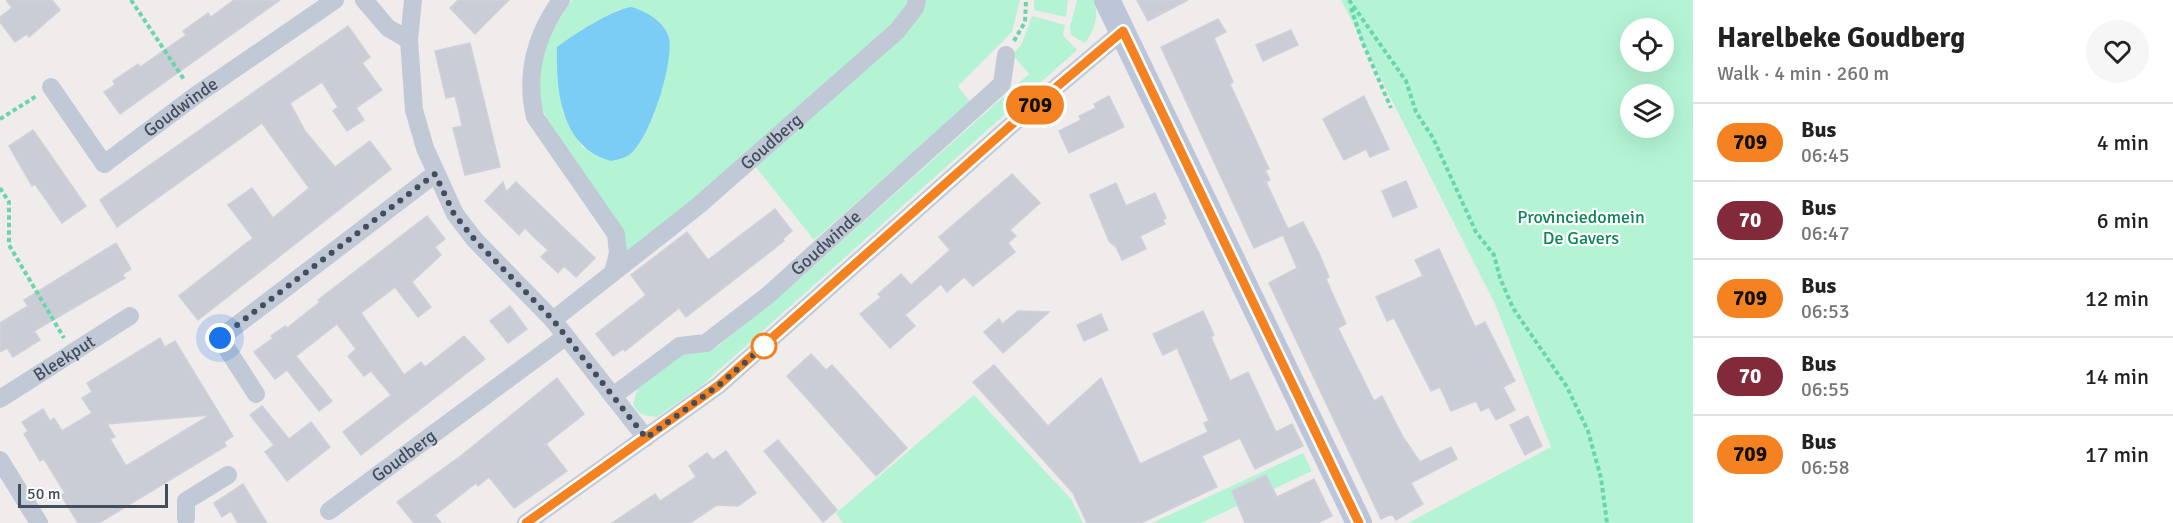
<!DOCTYPE html>
<meta charset="utf-8">
<style>
:root{--surface:#fff;--page:#f6f6f6;--text:#222;--muted:#767676;--line:#e0e0e0}
body{margin:0;font-family:Signika,sans-serif;background:var(--page);color:var(--text);height:100vh;display:flex;flex-direction:column;font-size:22px;white-space:nowrap}
*{box-sizing:border-box;margin:0}
p{font-size:20px;color:var(--muted)}
.icon{flex:none;width:33px;height:33px;fill:none;stroke:currentColor;stroke-width:2;stroke-linecap:round;stroke-linejoin:round}
.map{position:relative;flex:1;overflow:hidden}
.sheet{display:flex;flex-direction:column;background:var(--surface);width:480px}
.sheet>*{flex:none}
.badge{padding:0 12px;border-radius:20px;font-size:21px;line-height:39px}
.fabs{position:absolute;left:1620px;top:18px;display:grid;gap:12px}
.fabs a{display:grid;place-items:center;width:54px;height:54px;border-radius:50%;background:var(--surface);box-shadow:0 6px 24px #0002;font-size:30px}
.scale{position:absolute;left:18px;bottom:15px;width:150px;box-sizing:border-box;padding-left:6px;border:3px solid #434d5c;border-top:0;font-size:16px;line-height:21px;white-space:nowrap;color:#434d5c;-webkit-text-stroke:4px #fff;paint-order:stroke}
.you{position:absolute;width:30px;height:30px;margin:-15px;border:4px solid #fff;border-radius:50%;background:#1a73e8;box-shadow:0 0 0 9px #1a73e833}
.map>.badge{position:absolute;translate:-50% -50%;box-shadow:0 0 0 3px #fff}
.round{display:grid;place-items:center;flex:none;width:63px;height:63px;border-radius:32px;background:var(--page)}
.summary{display:flex;align-items:center;justify-content:space-between;height:102px;padding:0 24px}
h1{font-size:28px;font-weight:700;line-height:45px}
ul{padding:0;list-style:none}
li{display:flex;align-items:center;gap:18px;height:78px;padding:0 24px;border-top:2px solid var(--line)}
li div{flex:1}
li b{display:block;font-size:22px}
li em{font-style:normal}
li .badge{min-width:66px;font-weight:700;text-align:center}
main{display:flex;flex:1;min-height:0}
.map>svg:first-child{display:block}
</style>
<main>
<div class="map">
<svg width="1693" height="523" viewBox="0 0 1693 523">
<rect width="100%" height="100%" fill="#f0ecec"/>
<!-- green -->
<g fill="#b4f4d5" fill-rule="evenodd">
<path d="M572 0H911L894 24 720 178 624 255 539 104 540 50ZM620 9C642 15 660 16 669 40L654 115 629 155 583 148 562 111 581 30Z"/>
<path d="M926 0H1020L1012 32 958 86 970 102 814 240 755 166Z"/>
<path d="M1034 0H1068L1066 17 1034 10Z"/>
<path d="M1077 0H1094C1099 17 1095 29 1085 43L1071 35 1070 27Z"/>
<path d="M1341 0H1693V523H1408L1551 447 1495 304ZM1630 28H1664V62H1630ZM1630 94H1664V128H1630Z"/>
<path d="M1032 16 1065 25 1063 35 1077 50 700 387 657 417C645 416 638 415 633 404L638 388 685 352H705L717 347 796 282 1029 74 1013 55 1022 43Z"/>
<path d="M974 395 1071 499 1083 523H843L836 513Z"/>
<path d="M1303 453 1312 471 1201 523H1152Z"/>
</g>
<!-- water -->
<path fill="#7ccdf6" d="M631 7C646 11 665 22 669 38 674 63 650 140 629 155 625 158 616 160 611 161 561 147 556 92 557 47 575 34 609 11 631 7Z"/>
<!-- building -->
<g fill="#cacdd5" stroke="#cfd1d9" stroke-width="1.5" fill-rule="evenodd">
<path d="M6 0H52L60 10 29 37 27 34 15 42 0 22V17L12 8Z"/>
<path d="M234 0H280L120 114 104 92 115 85 113 81 138 64 140 67 186 35 183 31 208 13 211 17Z"/>
<path d="M458 0H509L475 34 450 8Z"/>
<path d="M1137 0H1188L1148 21Z"/>
<path d="M1218 19 1226 32 1214 38 1233 82 1230 84 1269 169 1265 170 1270 180 1266 182 1288 229 1303 222 1318 251 1329 277 1326 279 1346 324 1338 328 1374 401 1382 396 1403 437 1420 462 1451 447 1457 459 1411 483 1423 504 1396 520 1392 514 1381 519 1269 283 1297 268 1283 235 1254 248 1161 47Z"/>
<path d="M348 26 370 57 362 63 382 90 356 108 364 120 347 131 333 111 338 107 322 82 290 103 305 131 335 167 370 141 391 169 198 320 179 296 253 238 228 205 252 188 273 218 309 188 262 123 117 227 100 200Z"/>
<path d="M1291 30 1298 45 1263 61 1256 45Z"/>
<path d="M470 43 500 167 465 175 453 128 462 126 459 111 455 96 446 98 435 51Z"/>
<path d="M1109 96 1124 127 1069 153 1059 131 1081 120 1079 116 1096 108 1094 104Z"/>
<path d="M1364 96 1389 149 1370 157 1366 149 1344 160 1323 119Z"/>
<path d="M33 130 86 206 62 223 35 184 32 186 9 146Z"/>
<path d="M1012 174 1040 203 1010 230 1016 236 1008 243 1015 252 973 286 964 277 947 292 941 284 905 315 915 326 890 348 860 314 881 297 878 294 901 274 911 285 950 250 939 237Z"/>
<path d="M1406 181 1417 207 1393 217 1382 191Z"/>
<path d="M503 182 506 192 516 182 595 258 576 277 564 266 558 273 541 257 548 250 536 239 525 228 519 235 485 201Z"/>
<path d="M1116 183 1126 206 1155 193 1166 218 1163 220 1165 224 1140 236 1146 249 1122 260 1116 247 1109 241 1090 195Z"/>
<path d="M775 209 792 231 783 239 784 241 686 317 679 308 625 351 623 349 613 356 596 334 646 295 631 275 687 232 708 260Z"/>
<path d="M427 216 445 239 435 247 441 255 412 282 431 307 418 317 395 287 361 313 404 375 421 362 425 367 464 336 485 359 361 455 343 432 391 395 371 371 364 376 348 356 356 349 337 324 296 356 332 401 319 411 287 370 275 379 254 352 273 338 271 336 285 326 287 328 320 302 318 300Z"/>
<path d="M116 243 131 269 122 275 125 278 34 331 40 340 13 357 7 348 0 352V323L28 306 24 300Z"/>
<path d="M1439 249 1475 327 1485 322 1515 381 1503 387 1515 410 1496 420 1489 407 1481 411 1476 401 1451 411 1440 387 1431 391 1394 318 1387 321 1376 297 1423 276 1415 260Z"/>
<path d="M510 306 527 329 508 343 490 321Z"/>
<path d="M1018 311 1049 312 1003 353 984 332 999 319 1002 324Z"/>
<path d="M1203 311 1214 335 1211 337 1230 381 1248 372 1276 432 1292 424 1303 446 1255 469 1240 438 1202 456 1217 487 1141 523H1087L1073 493 973 382 994 365 1048 426 1101 378 1140 464 1208 432 1204 423 1209 421 1177 348 1163 355 1153 334Z"/>
<path d="M1101 314 1108 330 1084 341 1077 325Z"/>
<path d="M160 338 165 347 175 341 233 436 224 442 226 446 99 523H78L61 495 65 493 44 459 40 461 24 434 28 431 22 422 43 409 50 421 54 418 62 431 92 413 82 398 92 392 87 383ZM210 415 126 466 110 439 115 437 107 424Z"/>
<path d="M811 354 826 370 832 365 907 448 876 476 787 376Z"/>
<path d="M557 378 584 414 546 444 567 471 514 508 489 477 478 486 476 483 435 515 441 523H414L397 502 462 455Z"/>
<path d="M262 406 289 439 311 422 330 447 287 481 265 452 274 445 250 415Z"/>
<path d="M1528 416 1542 446 1525 455 1510 425Z"/>
<path d="M778 440 837 510 823 522 764 451Z"/>
<path d="M726 451 756 493 738 506 717 505 690 523H612L655 494 660 501 696 477 689 466 707 453 713 460Z"/>
<path d="M1266 475 1277 497 1314 479 1332 516 1318 523H1245L1232 491Z"/>
<path d="M243 484 257 507 267 523H238L231 511 222 517 214 503Z"/>
</g>
<g fill="none" stroke-linecap="round" stroke-linejoin="round">
<!-- path -->
<g stroke="#68d5ad" stroke-width="4" stroke-dasharray="4.5 3" stroke-linecap="butt">
<path d="M131 0 185 81"/>
<path d="M1349 0 1406 81 1416 112 1433 138 1476 232 1494 255 1500 278 1513 308 1567 387 1588 431 1601 478 1607 523"/>
<path d="M1351 8 1362 41 1391 108"/>
<path d="M1014 41 1025 22 1026 0"/>
<path d="M0 119 38 95"/>
<path d="M0 188 9 202V245L64 338"/>
</g>
<!-- street -->
<g stroke="#c1c9d6" stroke-width="18">
<path d="M364 0 388 28 409 40"/>
<path d="M413 0 409 40 414 110 425 148 455 214 475 240 553 320 646 438"/>
<path d="M561 0C536 35 525 75 535 117L616 234 618 253 613 273"/>
<path id="s1" d="M51 87 104 164 195 96 335 0"/>
<path id="s2" d="M553 320 698 206 897 31 915 8 917 0"/>
<path d="M256 394 220 338 435 174"/>
<path id="s3" d="M613 396 680 346 706 343 767 296 1002 84 1006 55"/>
<path id="s4" d="M0 399 130 316"/>
<path d="M0 460 39 523"/>
<path id="s5" d="M329 511 565 337"/>
<path d="M186 518V501L228 475"/>
<path d="M526 523 719 385 1009 127 1123 31"/>
</g>
<!-- secondary -->
<path stroke="#bcc6d8" stroke-width="26" d="M1107 0 1359 523"/>
</g>
<g fill="none" stroke-linecap="round" stroke-linejoin="round">
<!-- line casing -->
<g stroke="#fff" stroke-width="14">
<path id="line" d="M526 523 719 385 1009 127 1123 31 1359 523"/>
</g>
<!-- line -->
<use href="#line" stroke="#f58220" stroke-width="9"/>
<!-- walk -->
<path stroke="#434d5c" stroke-width="6" stroke-dasharray="0 10.8" d="M220 338 435 174 454 214 475 240 553 320 646 438 719 385 771 340 764 346"/>
</g>
<!-- markers -->
<circle fill="#fff" stroke="#f58220" stroke-width="3" cx="764" cy="346" r="12"/>
<g text-anchor="middle" stroke-width="4.5" stroke-linejoin="round" paint-order="stroke">
<!-- street labels -->
<g font-size="18" fill="#434d5c" stroke="#fff">
<text dy="6" stroke="none"><textPath href="#s1" startOffset="189">Goudwinde</textPath></text>
<text dy="6" stroke="none"><textPath href="#s2" startOffset="282">Goudberg</textPath></text>
<text dy="6" stroke="none"><textPath href="#s3" startOffset="266">Goudwinde</textPath></text>
<text dy="6" stroke="none"><textPath href="#s4" startOffset="76">Bleekput</textPath></text>
<text dy="6" stroke="none"><textPath href="#s5" startOffset="93">Goudberg</textPath></text>
</g>
<!-- park labels -->
<g font-size="18" fill="#0c8558" stroke="#fff">
<text x="1581" y="223">Provinciedomein<tspan x="1581" dy="21">De Gavers</tspan></text>
</g>
</g>
</svg>
<div class="fabs">
<a><svg class="icon" aria-label="locate" viewBox="0 0 24 24"><circle cx="12" cy="12" r="6"/><path d="M12 2v4M12 18v4M2 12h4M18 12h4"/></svg></a>
<a><svg class="icon" aria-label="layers" viewBox="0 0 24 24"><path d="M12 4l9 5-9 5-9-5zM3 14l9 5 9-5"/></svg></a>
</div>
<div class="scale">50 m</div>
<div class="you" style="left:220px;top:338px"></div>
<b class="badge" style="left:1035px;top:105px;background:#f58220;color:#111">709</b>
</div>
<section class="sheet">
<div class="summary"><div><h1>Harelbeke Goudberg</h1><p>Walk · 4 min · 260 m</p></div><a class="round"><svg class="icon" aria-label="heart" viewBox="0 0 24 24"><path d="M12 20l-8-8c-3-5 5-10 8-4 3-6 11-1 8 4z"/></svg></a></div>
<ul>
<li><span class="badge" style="background:#f58220;color:#111">709</span><div><b>Bus</b><p>06:45</p></div><em>4 min</em></li>
<li><span class="badge" style="background:#822a3a;color:#fff">70</span><div><b>Bus</b><p>06:47</p></div><em>6 min</em></li>
<li><span class="badge" style="background:#f58220;color:#111">709</span><div><b>Bus</b><p>06:53</p></div><em>12 min</em></li>
<li><span class="badge" style="background:#822a3a;color:#fff">70</span><div><b>Bus</b><p>06:55</p></div><em>14 min</em></li>
<li><span class="badge" style="background:#f58220;color:#111">709</span><div><b>Bus</b><p>06:58</p></div><em>17 min</em></li>
</ul>
</section>
</main>
